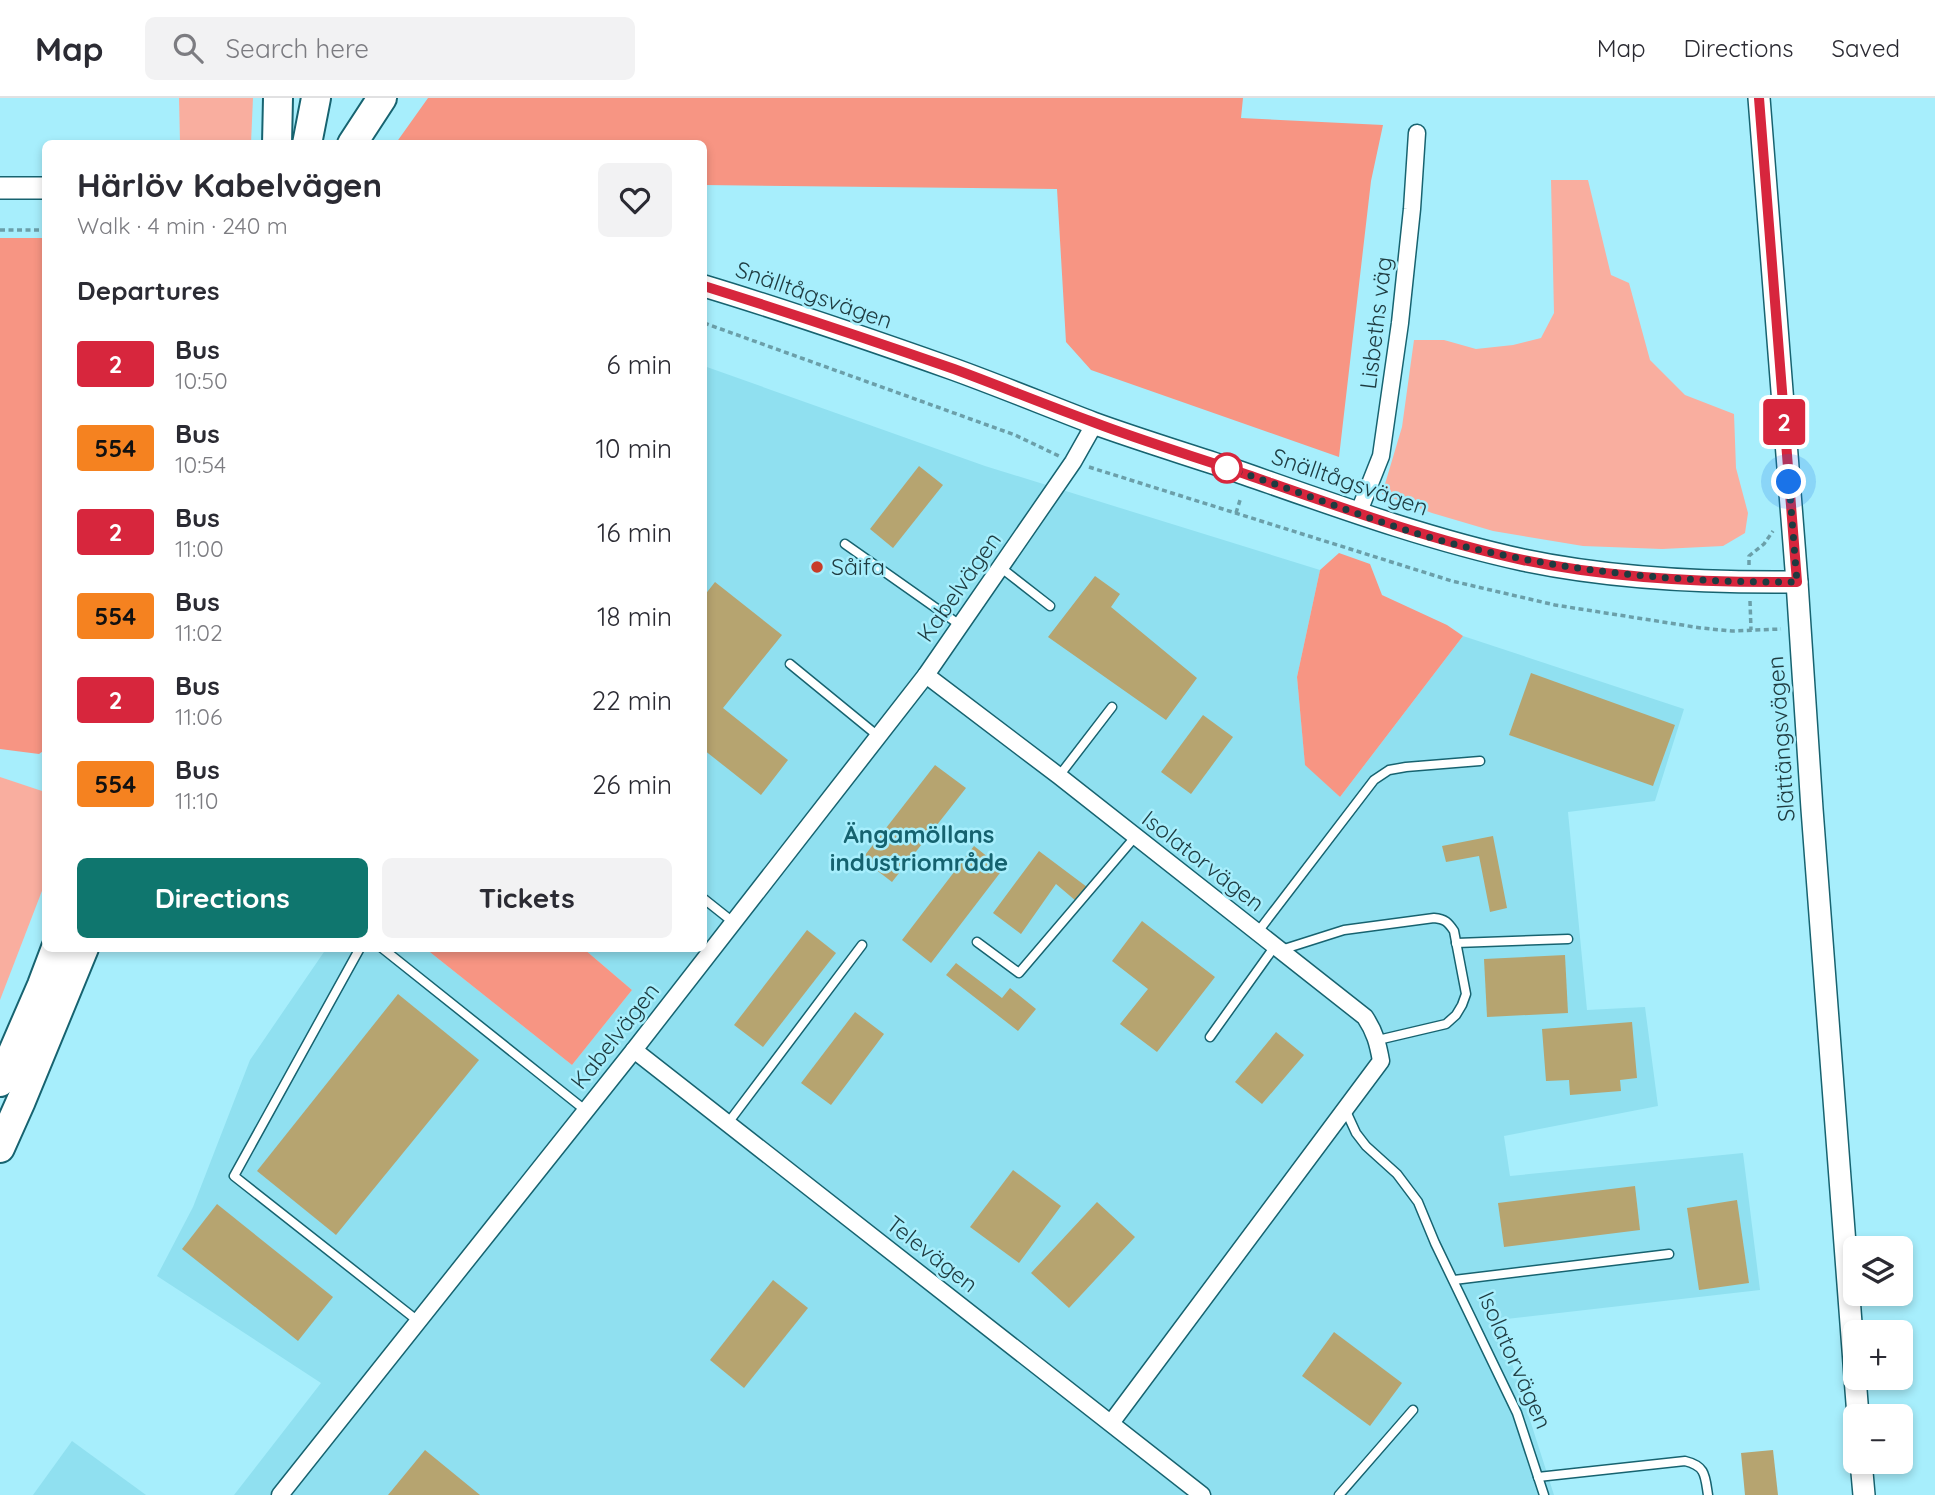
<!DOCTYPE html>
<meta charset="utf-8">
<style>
:root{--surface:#fff;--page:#f2f2f3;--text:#2b2b33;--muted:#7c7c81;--line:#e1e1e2;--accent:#0f766e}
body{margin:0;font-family:Quicksand,sans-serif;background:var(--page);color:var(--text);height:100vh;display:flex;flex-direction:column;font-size:26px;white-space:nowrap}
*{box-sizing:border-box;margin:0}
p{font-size:23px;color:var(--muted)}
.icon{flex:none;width:38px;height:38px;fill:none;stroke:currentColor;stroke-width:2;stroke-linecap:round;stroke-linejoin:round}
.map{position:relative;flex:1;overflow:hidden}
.side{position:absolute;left:42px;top:42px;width:665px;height:812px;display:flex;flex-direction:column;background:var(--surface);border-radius:10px;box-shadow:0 4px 10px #0003}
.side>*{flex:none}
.badge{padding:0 14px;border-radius:5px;font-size:24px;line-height:46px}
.buttons{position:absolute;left:1843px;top:1138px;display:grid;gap:14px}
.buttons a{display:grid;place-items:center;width:70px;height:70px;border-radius:10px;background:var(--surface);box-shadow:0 4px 10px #0003;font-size:35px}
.you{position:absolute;width:35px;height:35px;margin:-18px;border:5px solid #fff;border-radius:50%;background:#1a73e8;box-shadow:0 0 0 10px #1a73e833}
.map>.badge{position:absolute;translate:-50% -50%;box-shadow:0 0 0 4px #fff}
h2{padding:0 35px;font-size:26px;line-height:63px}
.round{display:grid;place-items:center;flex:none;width:74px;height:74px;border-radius:10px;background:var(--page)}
.headline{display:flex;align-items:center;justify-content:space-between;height:119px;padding:0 35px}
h1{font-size:33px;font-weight:700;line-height:52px}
.cta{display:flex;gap:14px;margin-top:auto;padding:14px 35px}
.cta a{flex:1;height:80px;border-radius:10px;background:var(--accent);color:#fff;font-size:28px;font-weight:700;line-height:80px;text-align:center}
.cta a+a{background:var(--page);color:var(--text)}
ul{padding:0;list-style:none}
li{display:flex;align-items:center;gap:21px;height:84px;padding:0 35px}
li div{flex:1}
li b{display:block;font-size:26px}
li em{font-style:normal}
li .badge{min-width:77px;font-weight:700;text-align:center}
header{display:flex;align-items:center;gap:42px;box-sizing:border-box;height:98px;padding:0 35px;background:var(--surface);border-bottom:2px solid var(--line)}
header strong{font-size:33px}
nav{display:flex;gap:38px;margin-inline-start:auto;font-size:24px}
.search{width:490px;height:63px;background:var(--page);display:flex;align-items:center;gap:18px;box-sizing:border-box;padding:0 24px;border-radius:10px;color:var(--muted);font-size:26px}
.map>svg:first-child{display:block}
</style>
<header>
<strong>Map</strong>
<div class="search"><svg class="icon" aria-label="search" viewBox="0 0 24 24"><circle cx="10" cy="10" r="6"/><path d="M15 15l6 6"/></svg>Search here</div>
<nav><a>Map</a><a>Directions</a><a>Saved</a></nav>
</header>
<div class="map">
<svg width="1935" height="1397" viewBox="0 0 1935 1397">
<rect width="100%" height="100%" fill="#a7eefc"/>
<!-- built -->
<g fill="#90e0f0">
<path d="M704 268 985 368 1320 472 1297 579 1305 666 1340 699 1463 538 1684 611 1655 703 1568 714 1587 912 1645 909 1658 1008 1504 1038 1510 1078 1743 1055 1760 1192 1498 1222 1554 1397H234L321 1285 157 1178 193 1109 250 962 326 851H426L572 967 632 892 584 851 704 850Z"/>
<path d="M72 1343 146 1397H33Z"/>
</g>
<!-- green -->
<g fill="#f9ae9f">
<path d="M179 0H253L251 45H180Z"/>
<path d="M1551 82H1588L1611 177 1629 185 1650 262 1685 297 1734 316 1736 370 1748 415 1745 435 1723 448 1662 451 1583 448 1493 433 1432 415 1382 396 1402 329 1414 242H1444L1476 251 1513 247 1541 240 1554 215Z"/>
<path d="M0 679 45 694V785L0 902Z"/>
</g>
<!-- forest -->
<g fill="#f79583">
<path d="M428 0H1243L1241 20 1383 27 1371 83 1339 359 1091 272 1066 244 1057 91 704 87V46L396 45Z"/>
<path d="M0 140H45L46 651 39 656 0 651Z"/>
<path d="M1339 455 1370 466 1382 497 1447 527 1463 538 1340 699 1305 667 1297 579 1320 472Z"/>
<path d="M426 851H584L632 892 572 967Z"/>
</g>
<!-- building -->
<g fill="#b6a470">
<path d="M919 368 943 387 893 450 870 431Z"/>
<path d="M1095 478 1120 496 1111 509 1197 580 1166 622 1048 539Z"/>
<path d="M715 484 782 537 723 610 788 662 761 697 704 652V575L706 571 704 568V498Z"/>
<path d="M1531 575 1675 627 1653 688 1509 637Z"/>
<path d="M1203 617 1233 639 1191 696 1161 674Z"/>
<path d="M935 667 966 690 892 784 862 761Z"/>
<path d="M1493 738 1507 810 1490 814 1479 758 1446 764 1442 748Z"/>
<path d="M974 748 1003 771 931 865 902 842Z"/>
<path d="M1039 753 1087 789 1076 803 1056 786 1021 836 993 815Z"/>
<path d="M1142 823 1215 879 1157 954 1120 926 1148 891 1112 863Z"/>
<path d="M807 832 836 855 763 949 734 927Z"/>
<path d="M1565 857 1568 915 1487 919 1484 861Z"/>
<path d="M956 865 1002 900 1010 890 1036 911 1018 933 946 877Z"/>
<path d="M398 896 479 962 336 1137 257 1073Z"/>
<path d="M855 914 884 936 831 1007 801 985Z"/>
<path d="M1632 924 1637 980 1620 982 1621 993 1570 997 1569 982 1546 983 1542 931Z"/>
<path d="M1276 934 1304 957 1262 1006 1235 984Z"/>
<path d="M1013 1072 1061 1108 1019 1165 970 1129Z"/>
<path d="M1635 1088 1640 1132 1504 1149 1498 1105Z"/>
<path d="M1737 1102 1749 1185 1699 1192 1687 1110Z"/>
<path d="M1097 1104 1135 1139 1069 1210 1031 1175Z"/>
<path d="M217 1106 333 1199 298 1243 182 1151Z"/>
<path d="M773 1182 808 1210 744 1290 710 1262Z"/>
<path d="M1334 1234 1402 1285 1370 1328 1302 1278Z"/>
<path d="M425 1352 480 1397H388Z"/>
<path d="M1773 1352 1778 1397H1745L1741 1355Z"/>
</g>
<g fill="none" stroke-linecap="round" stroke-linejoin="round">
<!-- lane casing -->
<g stroke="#176370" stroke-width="11">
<g id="lane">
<path d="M845 446 960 527"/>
<path d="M1000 469 1050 508"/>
<path d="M790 566 878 638"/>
<path d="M1059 678 1112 609"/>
<path d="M704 801 733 824"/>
<path d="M1257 835 1374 682 1389 672 1406 669 1480 663"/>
<path d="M977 844 1019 875 1135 739"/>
<path d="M1456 845 1568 841"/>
<path d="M360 850 234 1078 418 1223"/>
<path d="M382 850 585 1012"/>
<path d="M1281 852 1344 832 1434 820C1445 821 1448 824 1454 833L1466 896 1462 907 1456 917 1446 926 1378 942"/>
<path d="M1210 939 1275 848"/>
<path d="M1345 1011 1356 1035 1366 1048 1397 1076 1418 1104 1435 1145 1517 1315 1544 1397"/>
<path d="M728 1025 862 847"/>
<path d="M1454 1182 1669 1156"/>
<path d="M1538 1379 1685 1363C1706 1368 1705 1378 1708 1397"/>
<path d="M1339 1397 1413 1312"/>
</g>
</g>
<!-- street casing -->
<g stroke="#176370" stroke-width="19">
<g id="street">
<path d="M1358 416 1381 358 1400 225 1412 111 1417 35"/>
<path d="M926 577 1059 678 1365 919C1375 934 1378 946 1381 963L1111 1325"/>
<path d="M634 952 1202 1397"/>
<path d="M280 1397 634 952 926 577 1073 364 1095 325"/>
</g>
</g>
<!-- secondary casing -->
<g stroke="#176370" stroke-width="24">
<g id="secondary">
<path d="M1759 0 1797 484 1812 711 1855 1278"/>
<path d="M0 90H46"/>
<path d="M704 188C787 213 871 242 953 271 1000 288 1046 307 1093 325 1137 341 1183 355 1228 370 1326 404 1422 440 1523 462 1613 481 1706 485 1797 484"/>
<path d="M1855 1279 1858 1318"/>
<path d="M1861 1363 1864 1397"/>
</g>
</g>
<!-- highway casing -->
<g stroke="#176370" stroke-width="32">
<g id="highway">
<path d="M277 46 278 0"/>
<path d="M307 46 316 0"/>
<path d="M352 46 382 0"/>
<path d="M0 984 42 887 56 850"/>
<path d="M0 1050 21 1003 84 850"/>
</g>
</g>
<!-- path -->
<g stroke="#6b9fa9" stroke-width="3.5" stroke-dasharray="5 3.5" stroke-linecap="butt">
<path d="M0 132H46"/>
<path d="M704 225 1015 337 1059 358"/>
<path d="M1089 369 1452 483 1555 507 1701 530 1732 533 1781 531"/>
<path d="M1236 415 1241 399"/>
<path d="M1749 467V458L1764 446 1773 433"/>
<path d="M1750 503 1751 532"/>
</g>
<!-- lane -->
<use href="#lane" stroke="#fff" stroke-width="8"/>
<!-- street -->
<use href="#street" stroke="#fff" stroke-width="16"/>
<!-- secondary -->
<use href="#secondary" stroke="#fff" stroke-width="21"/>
<!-- highway -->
<use href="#highway" stroke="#fff" stroke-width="28"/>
</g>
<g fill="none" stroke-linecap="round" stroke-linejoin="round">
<!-- line casing -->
<g stroke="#fff" stroke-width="16">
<path id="line" d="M704 188C787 214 871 242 954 271 1000 288 1046 307 1093 324 1137 341 1183 355 1228 370 1326 404 1422 440 1523 462 1613 481 1706 485 1797 484L1759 0"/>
</g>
<!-- line -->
<use href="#line" stroke="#d7263d" stroke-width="10"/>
<!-- walk -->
<path stroke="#1e3b40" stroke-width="7" stroke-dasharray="0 12.6" d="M1227 370C1303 394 1377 426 1454 446 1567 474 1681 485 1797 484L1789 384"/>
</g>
<!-- markers -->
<circle fill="#fff" stroke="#d7263d" stroke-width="3.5" cx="1227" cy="370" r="14"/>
<circle fill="#c83c28" stroke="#a7eefc" stroke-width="2.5" cx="817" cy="469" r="7"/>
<g text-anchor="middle" stroke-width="5" stroke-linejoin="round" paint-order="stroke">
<!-- street labels -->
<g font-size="23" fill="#1e3b40" stroke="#a7eefc">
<text transform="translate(814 197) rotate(19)" y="8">Snälltågsvägen</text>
<text transform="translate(1376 225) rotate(-83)" y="8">Lisbeths väg</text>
<text transform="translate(1350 384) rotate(19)" y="8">Snälltågsvägen</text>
<text transform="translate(959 489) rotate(-55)" y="8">Kabelvägen</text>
<text transform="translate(1781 641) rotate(-94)" y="8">Slättängsvägen</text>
<text transform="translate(1203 763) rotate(38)" y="8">Isolatorvägen</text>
<text transform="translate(615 938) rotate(-52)" y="8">Kabelvägen</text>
<text transform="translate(932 1156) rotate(38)" y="8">Televägen</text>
<text transform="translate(1515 1262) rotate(66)" y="8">Isolatorvägen</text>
</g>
<!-- poi labels -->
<g font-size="23" fill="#1e3b40" stroke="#a7eefc" text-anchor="start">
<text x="831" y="477">Såifa</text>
</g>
<!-- neighbourhood labels -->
<g font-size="24" font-weight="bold" fill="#15626f" stroke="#a7eefc">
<text x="919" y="745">Ängamöllans<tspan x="919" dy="28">industriområde</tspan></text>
</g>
</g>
</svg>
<div class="buttons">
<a><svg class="icon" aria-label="layers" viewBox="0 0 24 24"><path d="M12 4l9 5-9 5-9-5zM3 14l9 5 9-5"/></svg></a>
<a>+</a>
<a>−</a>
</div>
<div class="you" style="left:1789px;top:384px"></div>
<b class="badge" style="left:1784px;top:324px;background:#d7263d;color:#fff">2</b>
<section class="side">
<div class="headline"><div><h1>Härlöv Kabelvägen</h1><p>Walk · 4 min · 240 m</p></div><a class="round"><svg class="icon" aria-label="heart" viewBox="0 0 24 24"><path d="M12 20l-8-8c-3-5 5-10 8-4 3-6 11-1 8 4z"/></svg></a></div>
<h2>Departures</h2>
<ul>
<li><span class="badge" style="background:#d7263d;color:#fff">2</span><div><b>Bus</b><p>10:50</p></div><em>6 min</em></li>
<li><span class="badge" style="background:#f58220;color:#111">554</span><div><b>Bus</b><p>10:54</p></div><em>10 min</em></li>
<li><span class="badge" style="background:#d7263d;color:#fff">2</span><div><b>Bus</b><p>11:00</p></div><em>16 min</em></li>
<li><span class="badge" style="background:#f58220;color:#111">554</span><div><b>Bus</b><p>11:02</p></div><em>18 min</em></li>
<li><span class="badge" style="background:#d7263d;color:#fff">2</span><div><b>Bus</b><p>11:06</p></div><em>22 min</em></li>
<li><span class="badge" style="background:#f58220;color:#111">554</span><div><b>Bus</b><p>11:10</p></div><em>26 min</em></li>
</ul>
<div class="cta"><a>Directions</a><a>Tickets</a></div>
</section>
</div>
